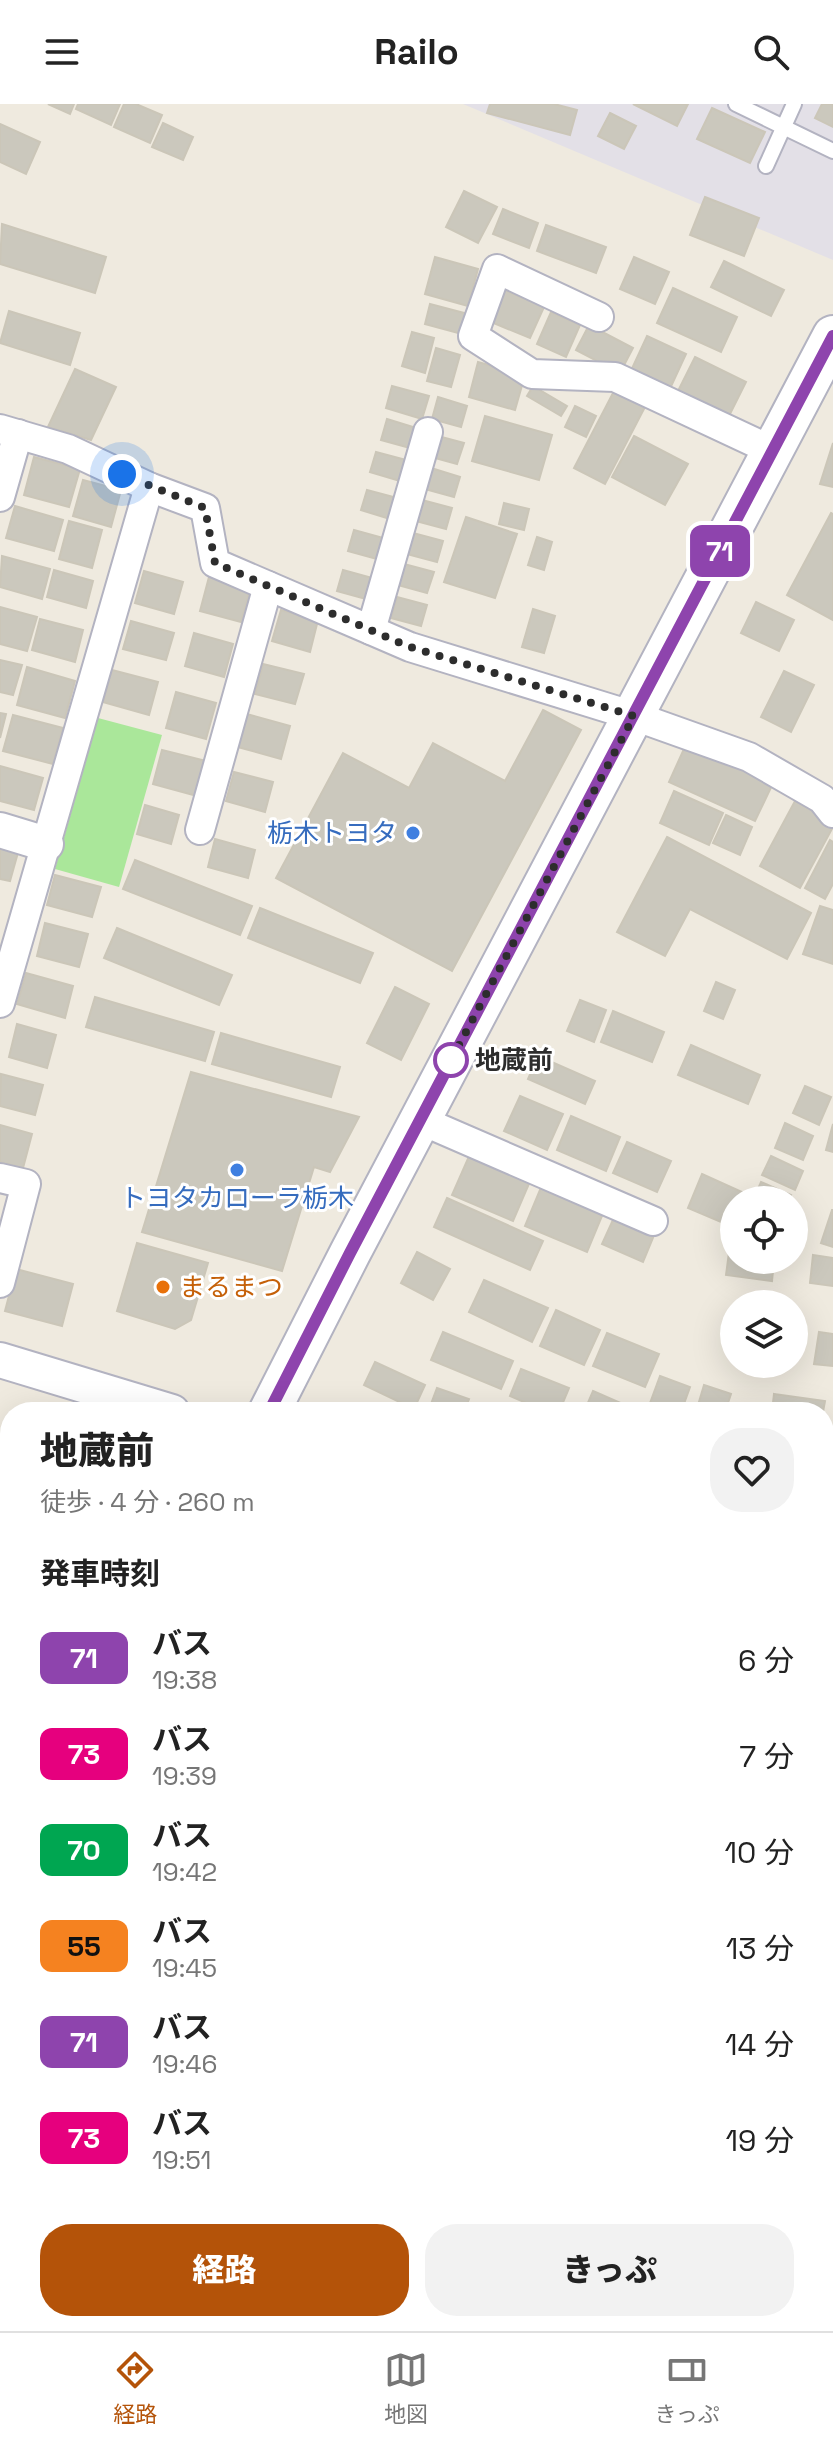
<!DOCTYPE html>
<html lang="ja">
<meta charset="utf-8">
<style>
:root{--surface:#fff;--page:#f2f2f2;--text:#222;--muted:#767676;--line:#e0e0e0;--accent:#b45309}
body{margin:0;font-family:"Space Grotesk","Noto Sans JP",sans-serif;background:var(--page);color:var(--text);height:100vh;display:flex;flex-direction:column;font-size:30px;white-space:nowrap}
*{box-sizing:border-box;margin:0}
p{font-size:26px;color:var(--muted)}
.icon{flex:none;width:44px;height:44px;fill:none;stroke:currentColor;stroke-width:2;stroke-linecap:round;stroke-linejoin:round}
.map{position:relative;flex:1;overflow:hidden}
.details{position:absolute;left:0px;top:1298px;width:834px;height:930px;display:flex;flex-direction:column;background:var(--surface);border-radius:32px 32px 0 0;box-shadow:0 8px 32px #0002}
.details>*{flex:none}
.badge{padding:0 16px;border-radius:12px;font-size:28px;line-height:52px}
.buttons{position:absolute;left:720px;top:1082px;display:grid;gap:16px}
.buttons a{display:grid;place-items:center;width:88px;height:88px;border-radius:50%;background:var(--surface);box-shadow:0 8px 32px #0002;font-size:40px}
.you{position:absolute;width:40px;height:40px;margin:-20px;border:6px solid #fff;border-radius:50%;background:#1a73e8;box-shadow:0 0 0 12px #1a73e833}
.map>.badge{position:absolute;translate:-50% -50%;box-shadow:0 0 0 4px #fff}
h2{padding:0 40px;font-size:30px;line-height:72px}
.round{display:grid;place-items:center;flex:none;width:84px;height:84px;border-radius:32px;background:var(--page)}
.head{display:flex;align-items:center;justify-content:space-between;height:136px;padding:0 40px}
h1{font-size:38px;font-weight:800;line-height:60px}
.cta{display:flex;gap:16px;margin-top:auto;padding:16px 40px}
.cta a{flex:1;height:92px;border-radius:32px;background:var(--accent);color:#fff;font-size:32px;font-weight:800;line-height:92px;text-align:center}
.cta a+a{background:var(--page);color:var(--text)}
ul{padding:0;list-style:none}
li{display:flex;align-items:center;gap:24px;height:96px;padding:0 40px}
li div{flex:1}
li b{display:block;font-size:30px}
li em{font-style:normal}
li .badge{min-width:88px;font-weight:700;text-align:center}
header{display:flex;justify-content:space-between;align-items:center;height:104px;padding:0 40px;background:var(--surface);font-size:36px;font-weight:800}
.tab-bar{display:flex;justify-content:space-around;align-items:center;height:112px;border-top:2px solid var(--line);background:var(--surface);font-size:22px;color:var(--muted)}
.tab-bar a{display:grid;justify-items:center;gap:4px}
.tab-bar .current{color:var(--accent)}
.map>svg:first-child{display:block}
</style>
<header><svg class="icon" aria-label="menu" viewBox="0 0 24 24"><path d="M4 6h16M4 12h16M4 18h16"/></svg>Railo<svg class="icon" aria-label="search" viewBox="0 0 24 24"><circle cx="10" cy="10" r="6"/><path d="M15 15l6 6"/></svg></header>
<div class="map">
<svg width="833" height="2227" viewBox="0 0 833 2227">
<rect width="100%" height="100%" fill="#efeadf"/>
<!-- industrial -->
<path fill="#e3e0e7" d="M463 0H833V156Z"/>
<!-- green -->
<path fill="#aae79a" d="M98 614 162 631 119 783 55 765Z"/>
<!-- building -->
<g fill="#cbc8bd" stroke="#cbc6b8" stroke-width="2">
<path d="M48 0H74L70 10Z"/>
<path d="M78 0H120L111 21 76 5Z"/>
<path d="M124 0H136L162 11 150 39 114 23Z"/>
<path d="M490 0H554L577 6 570 31 487 9Z"/>
<path d="M633 0H688L677 22Z"/>
<path d="M822 0H833V23L815 14Z"/>
<path d="M712 4 765 28 750 59 697 35Z"/>
<path d="M610 9 636 22 624 45 598 32Z"/>
<path d="M163 19 193 33 183 56 152 43Z"/>
<path d="M0 20 40 38 26 70 0 58Z"/>
<path d="M464 87 497 103 478 139 446 123Z"/>
<path d="M705 93 759 114 744 152 690 131Z"/>
<path d="M503 105 538 119 529 144 493 130Z"/>
<path d="M2 120 106 153 95 189 0 160Z"/>
<path d="M546 121 606 143 596 169 537 147Z"/>
<path d="M435 153 478 165 468 202 425 190Z"/>
<path d="M634 153 669 168 655 200 620 185Z"/>
<path d="M724 157 784 186 771 212 711 183Z"/>
<path d="M673 184 737 213 721 248 657 219Z"/>
<path d="M505 186 544 203 530 234 491 218Z"/>
<path d="M430 200 468 210 462 230 425 220Z"/>
<path d="M9 207 80 229 70 261 0 239Z"/>
<path d="M551 208 580 221 566 253 537 240Z"/>
<path d="M589 221 633 244 620 269 576 246Z"/>
<path d="M412 228 434 234 425 269 402 262Z"/>
<path d="M647 232 686 250 668 289 629 271Z"/>
<path d="M436 244 460 251 451 283 427 277Z"/>
<path d="M695 253 746 278 726 318 675 293Z"/>
<path d="M478 258 525 271 515 306 469 293Z"/>
<path d="M75 265 116 283 91 336 48 323Z"/>
<path d="M392 282 429 292 422 315 386 304Z"/>
<path d="M533 282 567 302 561 312 527 292Z"/>
<path d="M614 287 645 303 605 380 574 364Z"/>
<path d="M438 293 467 302 461 323 432 315Z"/>
<path d="M575 302 596 312 586 333 565 323Z"/>
<path d="M485 312 552 331 539 376 472 357Z"/>
<path d="M387 315 416 324 410 344 381 336Z"/>
<path d="M434 331 464 339 457 360 428 352Z"/>
<path d="M634 332 688 360 665 401 612 373Z"/>
<path d="M833 339V383L820 380Z"/>
<path d="M376 348 406 356 400 377 370 368Z"/>
<path d="M34 353 80 365 69 403 24 391Z"/>
<path d="M431 364 460 373 454 393 425 385Z"/>
<path d="M83 376 121 386 111 423 73 412Z"/>
<path d="M367 386 397 394 390 415 361 406Z"/>
<path d="M422 396 452 404 446 425 416 417Z"/>
<path d="M504 399 529 405 524 426 499 420Z"/>
<path d="M15 402 63 416 54 447 6 434Z"/>
<path d="M831 409 833 410V516L787 491Z"/>
<path d="M466 413 517 430 495 494 444 478Z"/>
<path d="M69 417 102 426 92 464 59 455Z"/>
<path d="M354 426 383 434 377 455 348 447Z"/>
<path d="M413 429 443 437 437 458 407 450Z"/>
<path d="M537 433 552 438 544 466 528 461Z"/>
<path d="M2 452 50 465 42 495 0 483Z"/>
<path d="M404 460 434 468 427 489 398 481Z"/>
<path d="M54 466 93 477 86 504 47 493Z"/>
<path d="M343 466 372 474 366 495 337 487Z"/>
<path d="M144 467 183 478 174 510 135 499Z"/>
<path d="M209 473 251 484 241 518 200 507Z"/>
<path d="M397 493 427 501 421 522 391 514Z"/>
<path d="M756 498 794 516 779 547 741 529Z"/>
<path d="M0 503 37 513 27 547 0 540Z"/>
<path d="M533 505 555 512 544 549 522 543Z"/>
<path d="M281 506 318 516 310 548 272 537Z"/>
<path d="M40 515 83 526 75 558 32 546Z"/>
<path d="M131 517 174 529 166 556 123 545Z"/>
<path d="M194 529 233 540 224 573 185 562Z"/>
<path d="M0 556 22 561 13 591 0 588Z"/>
<path d="M263 560 304 570 295 600 255 590Z"/>
<path d="M27 563 75 577 65 614 17 601Z"/>
<path d="M112 566 158 578 149 611 103 598Z"/>
<path d="M784 567 814 581 791 628 761 613Z"/>
<path d="M176 588 216 599 206 635 166 624Z"/>
<path d="M543 606 581 626 452 867 276 774 343 649 409 684 433 639 505 677Z"/>
<path d="M0 609 6 610 0 634Z"/>
<path d="M243 609 290 622 281 655 234 642Z"/>
<path d="M13 611 63 624 53 660 3 647Z"/>
<path d="M688 636 775 675 755 717 669 678Z"/>
<path d="M162 646 206 657 197 692 153 680Z"/>
<path d="M0 662 43 674 34 706 0 697Z"/>
<path d="M234 668 273 678 265 708 226 697Z"/>
<path d="M674 687 723 709 709 741 660 719Z"/>
<path d="M795 697 833 717V723L800 784 760 762Z"/>
<path d="M145 701 179 711 171 740 137 730Z"/>
<path d="M726 711 752 723 740 751 713 739Z"/>
<path d="M667 733 811 809 787 855 690 805 665 852 617 828Z"/>
<path d="M215 735 255 746 248 774 208 763Z"/>
<path d="M830 736 833 738V780L825 795 805 784Z"/>
<path d="M0 740 19 745 10 777 0 775Z"/>
<path d="M135 756 252 802 240 831 123 785Z"/>
<path d="M55 771 101 783 92 813 47 801Z"/>
<path d="M820 802 833 806V860L803 850Z"/>
<path d="M260 804 373 849 360 879 248 834Z"/>
<path d="M45 819 88 830 79 863 37 852Z"/>
<path d="M117 824 232 871 219 901 104 854Z"/>
<path d="M26 869 73 882 65 914 17 900Z"/>
<path d="M716 878 735 886 723 915 704 907Z"/>
<path d="M395 883 429 900 401 956 367 939Z"/>
<path d="M95 893 214 928 205 957 86 923Z"/>
<path d="M580 896 606 906 594 938 567 927Z"/>
<path d="M613 907 664 928 652 958 601 938Z"/>
<path d="M17 920 56 931 47 964 9 953Z"/>
<path d="M221 929 340 963 331 993 212 960Z"/>
<path d="M691 941 760 971 748 1000 678 971Z"/>
<path d="M538 952 595 977 585 1000 528 975Z"/>
<path d="M191 968 359 1013 330 1068 314 1063 282 1167 142 1128Z"/>
<path d="M1 970 43 981 35 1011 0 1002Z"/>
<path d="M805 982 831 993 819 1021 793 1009Z"/>
<path d="M520 992 563 1010 547 1046 504 1027Z"/>
<path d="M571 1012 620 1033 606 1067 557 1046Z"/>
<path d="M785 1019 813 1032 803 1056 775 1044Z"/>
<path d="M833 1020V1048L826 1046Z"/>
<path d="M0 1021 32 1030 23 1064 0 1058Z"/>
<path d="M627 1038 671 1057 657 1088 613 1069Z"/>
<path d="M470 1050 531 1075 513 1117 452 1091Z"/>
<path d="M771 1052 803 1067 795 1086 762 1071Z"/>
<path d="M702 1070 742 1088 739 1096H734V1107L728 1121 688 1104Z"/>
<path d="M761 1078 791 1091 789 1096H753Z"/>
<path d="M542 1081 604 1107 587 1148 525 1122Z"/>
<path d="M447 1094 543 1137 530 1166 434 1123Z"/>
<path d="M832 1106H833V1143L821 1139Z"/>
<path d="M617 1107 657 1124 643 1158 602 1140Z"/>
<path d="M137 1139 208 1159 191 1216 175 1225 117 1207Z"/>
<path d="M730 1141H734V1156H774L772 1177 726 1171Z"/>
<path d="M417 1148 450 1165 433 1196 401 1179Z"/>
<path d="M813 1151 833 1154V1182L810 1179Z"/>
<path d="M16 1165 73 1180 62 1222 5 1207Z"/>
<path d="M484 1176 548 1204 532 1238 469 1208Z"/>
<path d="M556 1206 600 1226 584 1261 540 1242Z"/>
<path d="M794 1223 803 1224 799 1254 794 1253Z"/>
<path d="M443 1228 513 1257 501 1285 431 1256Z"/>
<path d="M819 1228 833 1230V1262L814 1260Z"/>
<path d="M607 1229 659 1250 645 1283 593 1262Z"/>
<path d="M375 1258 425 1281 414 1305 364 1281Z"/>
<path d="M521 1265 569 1284 559 1308H547L510 1292Z"/>
<path d="M660 1272 690 1283 681 1308H665L649 1302Z"/>
<path d="M704 1281 731 1290 725 1308H696Z"/>
<path d="M437 1284 469 1295 464 1308H428Z"/>
<path d="M593 1287 632 1304 630 1308H584Z"/>
<path d="M774 1290 825 1297 823 1308H772Z"/>
<path d="M824 1370 833 1371V1392L824 1391Z"/>
<path d="M0 1440 10 1442V1500L0 1542Z"/>
<path d="M0 1586 10 1588V1600L0 1645Z"/>
<path d="M10 1639V1662L5 1661Z"/>
<path d="M2 1667 10 1668V1724L4 1735H0Z"/>
<path d="M829 1945 833 1946V1977L824 1975Z"/>
<path d="M824 2021 833 2023V2060L824 2058Z"/>
<path d="M10 2022V2049L0 2044Z"/>
<path d="M824 2096 833 2099V2142L824 2140Z"/>
<path d="M0 2188 10 2194V2218H43L38 2227H0Z"/>
<path d="M107 2218H125L122 2225Z"/>
<path d="M537 2218H562L588 2225 587 2227H535Z"/>
<path d="M699 2218H736L735 2227H697Z"/>
</g>
<g fill="none" stroke-linecap="round" stroke-linejoin="round">
<!-- service casing -->
<g stroke="#b3b3c1" stroke-width="18">
<g id="service">
<path d="M736 0 833 47"/>
<path d="M766 62 794 0"/>
</g>
</g>
<!-- minor casing -->
<g stroke="#b3b3c1" stroke-width="32">
<g id="minor">
<path d="M599 213 497 165 473 232 532 270 615 273 773 347"/>
<path d="M0 325 68 345 149 383 205 404 215 459 410 543 634 612 749 653 822 695 833 709"/>
<path d="M0 393 18 330"/>
<path d="M371 526 428 328"/>
<path d="M200 726 268 482"/>
<path d="M0 899 149 383"/>
<path d="M420 1016 653 1117"/>
<path d="M0 1074 26 1080 0 1179"/>
<path d="M824 1606 833 1506"/>
<path d="M824 1700 833 1703"/>
<path d="M0 1756 10 1755"/>
<path d="M824 1872 833 1874"/>
<path d="M0 2109 10 2115"/>
<path d="M458 2227 460 2218"/>
<path d="M758 2227 760 2218"/>
</g>
</g>
<!-- tertiary casing -->
<g stroke="#b3b3c1" stroke-width="38">
<g id="tertiary">
<path d="M0 726 46 740"/>
<path d="M0 1256 172 1308"/>
<path d="M824 1440 833 1442"/>
</g>
</g>
<!-- secondary casing -->
<g stroke="#b3b3c1" stroke-width="44">
<g id="secondary">
<path d="M269 1308 350 1149 833 232"/>
<path d="M0 1833 10 1814"/>
</g>
</g>
<!-- service -->
<use href="#service" stroke="#fff" stroke-width="14"/>
<!-- minor -->
<use href="#minor" stroke="#fff" stroke-width="28"/>
<!-- tertiary -->
<use href="#tertiary" stroke="#fff" stroke-width="34"/>
<!-- secondary -->
<use href="#secondary" stroke="#fff" stroke-width="40"/>
</g>
<g fill="none" stroke-linecap="round" stroke-linejoin="round">
<!-- line casing -->
<g stroke="#fff" stroke-width="18">
<path id="line" d="M269 1308 350 1149 833 232"/>
</g>
<!-- line -->
<use href="#line" stroke="#8e44ad" stroke-width="12"/>
<!-- walk -->
<path stroke="#2d2d2d" stroke-width="8" stroke-dasharray="0 14.4" d="M122 370 205 404 215 459 410 543 634 612 449 960 451 956"/>
</g>
<!-- markers -->
<g fill="#3f7fe0" stroke="#fff" stroke-width="3">
<circle cx="413" cy="729" r="8"/>
<circle cx="237" cy="1066" r="8"/>
</g>
<circle fill="#fff" stroke="#8e44ad" stroke-width="4" cx="451" cy="956" r="16"/>
<circle fill="#e8710a" stroke="#fff" stroke-width="3" cx="163" cy="1183" r="8"/>
<g text-anchor="middle" stroke-width="6" stroke-linejoin="round" paint-order="stroke">
<!-- shop labels -->
<g font-size="26" fill="#366cbe" stroke="#fff" text-anchor="end">
<text x="397" y="738">栃木トヨタ</text>
<text x="237" y="1103" text-anchor="middle">トヨタカローラ栃木</text>
</g>
<!-- stop labels -->
<g font-size="26" font-weight="bold" fill="#2d2d2d" stroke="#fff" text-anchor="start">
<text x="475" y="965">地蔵前</text>
</g>
<!-- food labels -->
<g font-size="26" fill="#c56008" stroke="#fff" text-anchor="start">
<text x="179" y="1192">まるまつ</text>
</g>
</g>
</svg>
<div class="buttons">
<a><svg class="icon" aria-label="locate" viewBox="0 0 24 24"><circle cx="12" cy="12" r="6"/><path d="M12 2v4M12 18v4M2 12h4M18 12h4"/></svg></a>
<a><svg class="icon" aria-label="layers" viewBox="0 0 24 24"><path d="M12 4l9 5-9 5-9-5zM3 14l9 5 9-5"/></svg></a>
</div>
<div class="you" style="left:122px;top:370px"></div>
<b class="badge" style="left:720px;top:447px;background:#8e44ad;color:#fff">71</b>
<section class="details">
<div class="head"><div><h1>地蔵前</h1><p>徒歩 · 4 分 · 260 m</p></div><a class="round"><svg class="icon" aria-label="heart" viewBox="0 0 24 24"><path d="M12 20l-8-8c-3-5 5-10 8-4 3-6 11-1 8 4z"/></svg></a></div>
<h2>発車時刻</h2>
<ul>
<li><span class="badge" style="background:#8e44ad;color:#fff">71</span><div><b>バス</b><p>19:38</p></div><em>6 分</em></li>
<li><span class="badge" style="background:#e6007e;color:#fff">73</span><div><b>バス</b><p>19:39</p></div><em>7 分</em></li>
<li><span class="badge" style="background:#00a651;color:#fff">70</span><div><b>バス</b><p>19:42</p></div><em>10 分</em></li>
<li><span class="badge" style="background:#f58220;color:#111">55</span><div><b>バス</b><p>19:45</p></div><em>13 分</em></li>
<li><span class="badge" style="background:#8e44ad;color:#fff">71</span><div><b>バス</b><p>19:46</p></div><em>14 分</em></li>
<li><span class="badge" style="background:#e6007e;color:#fff">73</span><div><b>バス</b><p>19:51</p></div><em>19 分</em></li>
</ul>
<div class="cta"><a>経路</a><a>きっぷ</a></div>
</section>
</div>
<nav class="tab-bar">
<a class="current"><svg class="icon" aria-label="directions" viewBox="0 0 24 24"><path d="M12 3l9 9-9 9-9-9zM9 14v-3h6M13 9l2 2-2 2"/></svg>経路</a>
<a><svg class="icon" aria-label="map" viewBox="0 0 24 24"><path d="M3 6l6-2 6 2 6-2v14l-6 2-6-2-6 2zM9 4v14M15 6v14"/></svg>地図</a>
<a><svg class="icon" aria-label="tickets" viewBox="0 0 24 24"><path d="M3 7h18v10H3zM15 7v10"/></svg>きっぷ</a>
</nav>
